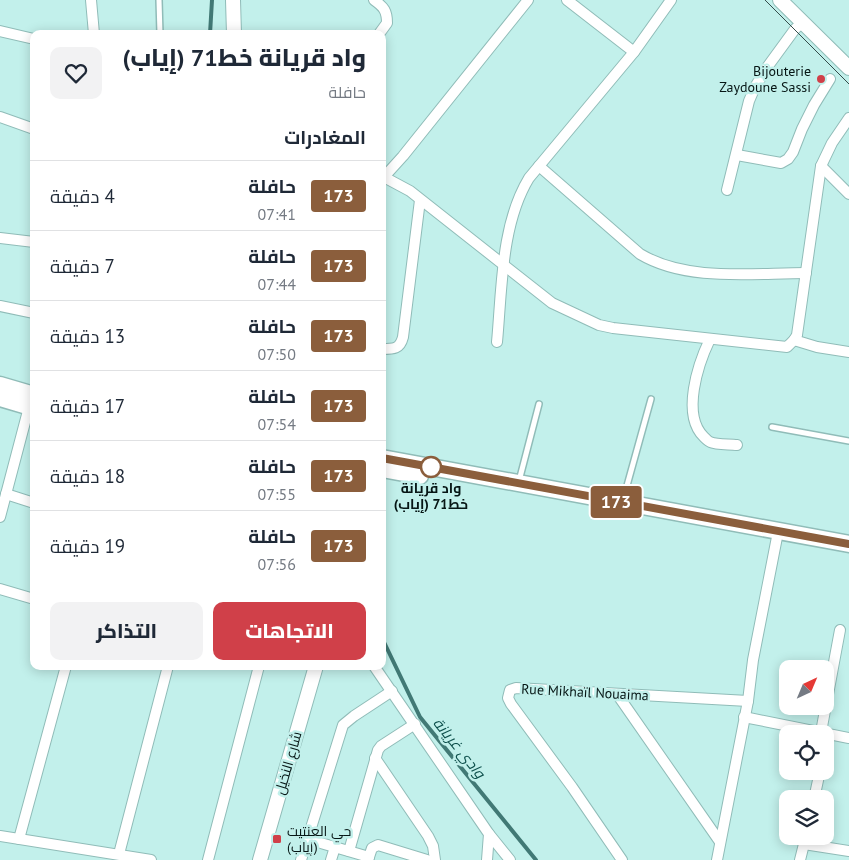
<!DOCTYPE html>
<html lang="ar">
<meta charset="utf-8">
<style>
:root{--surface:#fff;--page:#f2f2f3;--text:#1f2937;--muted:#747a83;--line:#e0e1e3;--accent:#d04049}
body{margin:0;font-family:"PT Sans",Cairo,sans-serif;background:var(--page);color:var(--text);direction:rtl;height:100vh;display:flex;flex-direction:column;font-size:19px;white-space:nowrap}
*{box-sizing:border-box;margin:0}
p{font-size:16px;color:var(--muted)}
.icon{flex:none;width:28px;height:28px;fill:none;stroke:currentColor;stroke-width:2;stroke-linecap:round;stroke-linejoin:round}
.map{position:relative;flex:1;overflow:hidden;direction:ltr}
.details{position:absolute;left:30px;top:30px;width:356px;height:640px;display:flex;flex-direction:column;background:var(--surface);border-radius:10px;box-shadow:0 2px 12px #0003;direction:rtl}
.details>*{flex:none}
.badge{padding:0 10px;border-radius:4px;font-size:18px;line-height:32px}
.needle{width:32px;rotate:44deg}
.fabs{position:absolute;left:779px;top:660px;display:grid;gap:10px}
.fabs a{display:grid;place-items:center;width:55px;height:55px;border-radius:10px;background:var(--surface);box-shadow:0 2px 12px #0003;font-size:25px}
.map>.badge{position:absolute;translate:-50% -50%;box-shadow:0 0 0 2px #fff}
h2{padding:0 20px;font-size:19px;line-height:45px}
.round{display:grid;place-items:center;flex:none;width:52px;height:52px;border-radius:10px;background:var(--page)}
.headline{display:flex;align-items:center;justify-content:space-between;height:85px;padding:0 20px}
h1{font-size:24px;font-weight:800;line-height:38px}
.primary-button{display:flex;gap:10px;margin-top:auto;padding:10px 20px}
.primary-button a{flex:1;height:58px;border-radius:10px;background:var(--accent);color:#fff;font-size:20px;font-weight:800;line-height:58px;text-align:center}
.primary-button a+a{background:var(--page);color:var(--text)}
ul{padding:0;list-style:none}
li{display:flex;align-items:center;gap:15px;height:70px;padding:0 20px;border-top:1px solid var(--line)}
li div{flex:1}
li b{display:block;font-size:19px}
li em{font-style:normal}
li .badge{min-width:55px;font-weight:700;text-align:center}
.map>svg:first-child{display:block}
</style>
<div class="map">
<svg width="849" height="860" viewBox="0 0 849 860">
<rect width="100%" height="100%" fill="#c2f0eb"/>
<g fill="none" stroke-linecap="round" stroke-linejoin="round">
<!-- stream -->
<g stroke="#417975" stroke-width="4">
<path d="M210 34 212 0"/>
<path d="M382 638 420 717 536 860"/>
</g>
<!-- service casing -->
<g stroke="#90bcb8" stroke-width="8">
<g id="service">
<path d="M159 0 160 34"/>
<path d="M772 427 849 441"/>
<path d="M519 481 539 404"/>
<path d="M623 500 651 399"/>
</g>
</g>
<!-- minor casing -->
<g stroke="#90bcb8" stroke-width="12">
<g id="minor">
<path d="M91 0 94 34"/>
<path d="M374 0C384 7 387 11 387 23L379 34"/>
<path d="M567 0 634 52"/>
<path d="M0 31 34 39"/>
<path d="M0 117 34 129"/>
<path d="M737 155 781 163 788 159 793 152 802 129 814 105 830 79"/>
<path d="M539 166 640 254C687 282 752 273 806 273"/>
<path d="M821 166 849 194"/>
<path d="M382 176 410 191 552 303 599 325 613 328 787 347 794 340 797 335 821 166 832 143 849 118"/>
<path d="M384 177 403 156 528 0"/>
<path d="M727 190 749 101 755 87 768 66 795 29 803 22"/>
<path d="M0 238 34 242"/>
<path d="M0 306 34 313"/>
<path d="M710 339C698 364 681 415 704 437 705 438 709 442 710 442 717 445 729 444 737 445"/>
<path d="M794 340 817 347 849 352"/>
<path d="M497 342C502 288 501 224 529 178L634 52 671 0"/>
<path d="M382 349C394 349 400 349 403 337L420 200"/>
<path d="M6 494 34 503"/>
<path d="M0 517 29 407"/>
<path d="M0 589 34 599"/>
<path d="M374 666 489 834 487 860"/>
<path d="M617 694 720 842"/>
<path d="M744 717 849 738"/>
<path d="M821 732 840 630"/>
<path d="M825 748 828 734"/>
<path d="M375 758 428 836 433 846 435 860"/>
<path d="M814 799 820 771"/>
<path d="M489 834 510 860"/>
<path d="M0 836 151 860"/>
<path d="M19 839 66 666"/>
<path d="M307 839 369 857"/>
<path d="M804 844 849 851"/>
<path d="M349 851 378 750 381 746 415 724"/>
<path d="M119 854 168 666"/>
<path d="M208 860 259 666"/>
<path d="M301 860 343 725 354 716 392 691"/>
<path d="M331 860 335 847"/>
<path d="M368 860 372 848 378 845 427 860"/>
<path d="M622 860 572 787 511 704 508 698 510 690 516 688 748 701"/>
<path d="M717 860 748 701 753 660 778 532"/>
<path d="M800 860 806 836"/>
</g>
</g>
<!-- secondary casing -->
<g stroke="#90bcb8" stroke-width="16">
<g id="secondary">
<path d="M233 0 234 34"/>
<path d="M780 0 849 68"/>
<path d="M260 860 316 666"/>
</g>
</g>
<!-- trunk casing -->
<g stroke="#90bcb8" stroke-width="19">
<g id="trunk">
<path d="M0 385 34 395"/>
<path d="M0 398 34 408"/>
<path d="M382 458 849 544"/>
<path d="M382 469 420 476"/>
</g>
</g>
<!-- service -->
<use href="#service" stroke="#fff" stroke-width="5"/>
<!-- minor -->
<use href="#minor" stroke="#fff" stroke-width="10"/>
<!-- secondary -->
<use href="#secondary" stroke="#fff" stroke-width="14"/>
<!-- trunk -->
<use href="#trunk" stroke="#fff" stroke-width="16"/>
<!-- tram -->
<path stroke="#344c4a" stroke-width="1" d="M765 0 849 84"/>
</g>
<g fill="none" stroke-linecap="round" stroke-linejoin="round">
<!-- line casing -->
<g stroke="#fff" stroke-width="11">
<path id="line" d="M382 458 849 544"/>
</g>
<!-- line -->
<use href="#line" stroke="#8b5e3c" stroke-width="8"/>
</g>
<!-- markers -->
<g fill="#d04049" stroke="#c2f0eb" stroke-width="2">
<circle cx="821" cy="79" r="5"/>
<rect x="272" y="834" width="10" height="10" rx="2.5"/>
</g>
<circle fill="#fff" stroke="#8b5e3c" stroke-width="2.5" cx="431" cy="467" r="10"/>
<g text-anchor="middle" stroke-width="5" stroke-linejoin="round" paint-order="stroke">
<!-- poi labels -->
<g font-size="14" fill="#061615" stroke="#c2f0eb" text-anchor="end">
<text x="811" y="76">Bijouterie<tspan x="811" dy="16">Zaydoune Sassi</tspan></text>
<text x="287" y="836" text-anchor="start">حي العنتيت<tspan x="287" dy="16">(إياب)</tspan></text>
</g>
<!-- stop labels -->
<g font-size="14" font-weight="bold" fill="#061615" stroke="#c2f0eb">
<text x="431" y="493">واد قريانة<tspan x="431" dy="16">خط71 (إياب)</tspan></text>
</g>
<!-- street labels -->
<g font-size="14" fill="#061615" stroke="#c2f0eb">
<text transform="translate(585 692) rotate(3)" y="5">Rue Mikhaïl Nouaima</text>
<text transform="translate(288 763) rotate(-74)" y="5">شارع النخيل</text>
</g>
<!-- water labels -->
<g font-size="15" font-style="italic" fill="#0e504c" stroke="#c2f0eb">
<text transform="translate(459 748) rotate(51)" y="5">وادي غريانة</text>
</g>
</g>
</svg>
<div class="fabs">
<a><svg class="needle" viewBox="-14 -14 28 28"><path d="M0-13l5 13h-10z" fill="#e53935"/><path d="M0 13l5-13h-10z" fill="#747a83"/></svg></a>
<a><svg class="icon" aria-label="locate" viewBox="0 0 24 24"><circle cx="12" cy="12" r="6"/><path d="M12 2v4M12 18v4M2 12h4M18 12h4"/></svg></a>
<a><svg class="icon" aria-label="layers" viewBox="0 0 24 24"><path d="M12 4l9 5-9 5-9-5zM3 14l9 5 9-5"/></svg></a>
</div>
<b class="badge" style="left:616px;top:502px;background:#8b5e3c;color:#fff">173</b>
<section class="details">
<div class="headline"><div><h1>واد قريانة خط71 (إياب)</h1><p>حافلة</p></div><a class="round"><svg class="icon" aria-label="heart" viewBox="0 0 24 24"><path d="M12 20l-8-8c-3-5 5-10 8-4 3-6 11-1 8 4z"/></svg></a></div>
<h2>المغادرات</h2>
<ul>
<li><span class="badge" style="background:#8b5e3c;color:#fff">173</span><div><b>حافلة</b><p>07:41</p></div><em>4 دقيقة</em></li>
<li><span class="badge" style="background:#8b5e3c;color:#fff">173</span><div><b>حافلة</b><p>07:44</p></div><em>7 دقيقة</em></li>
<li><span class="badge" style="background:#8b5e3c;color:#fff">173</span><div><b>حافلة</b><p>07:50</p></div><em>13 دقيقة</em></li>
<li><span class="badge" style="background:#8b5e3c;color:#fff">173</span><div><b>حافلة</b><p>07:54</p></div><em>17 دقيقة</em></li>
<li><span class="badge" style="background:#8b5e3c;color:#fff">173</span><div><b>حافلة</b><p>07:55</p></div><em>18 دقيقة</em></li>
<li><span class="badge" style="background:#8b5e3c;color:#fff">173</span><div><b>حافلة</b><p>07:56</p></div><em>19 دقيقة</em></li>
</ul>
<div class="primary-button"><a>الاتجاهات</a><a>التذاكر</a></div>
</section>
</div>
